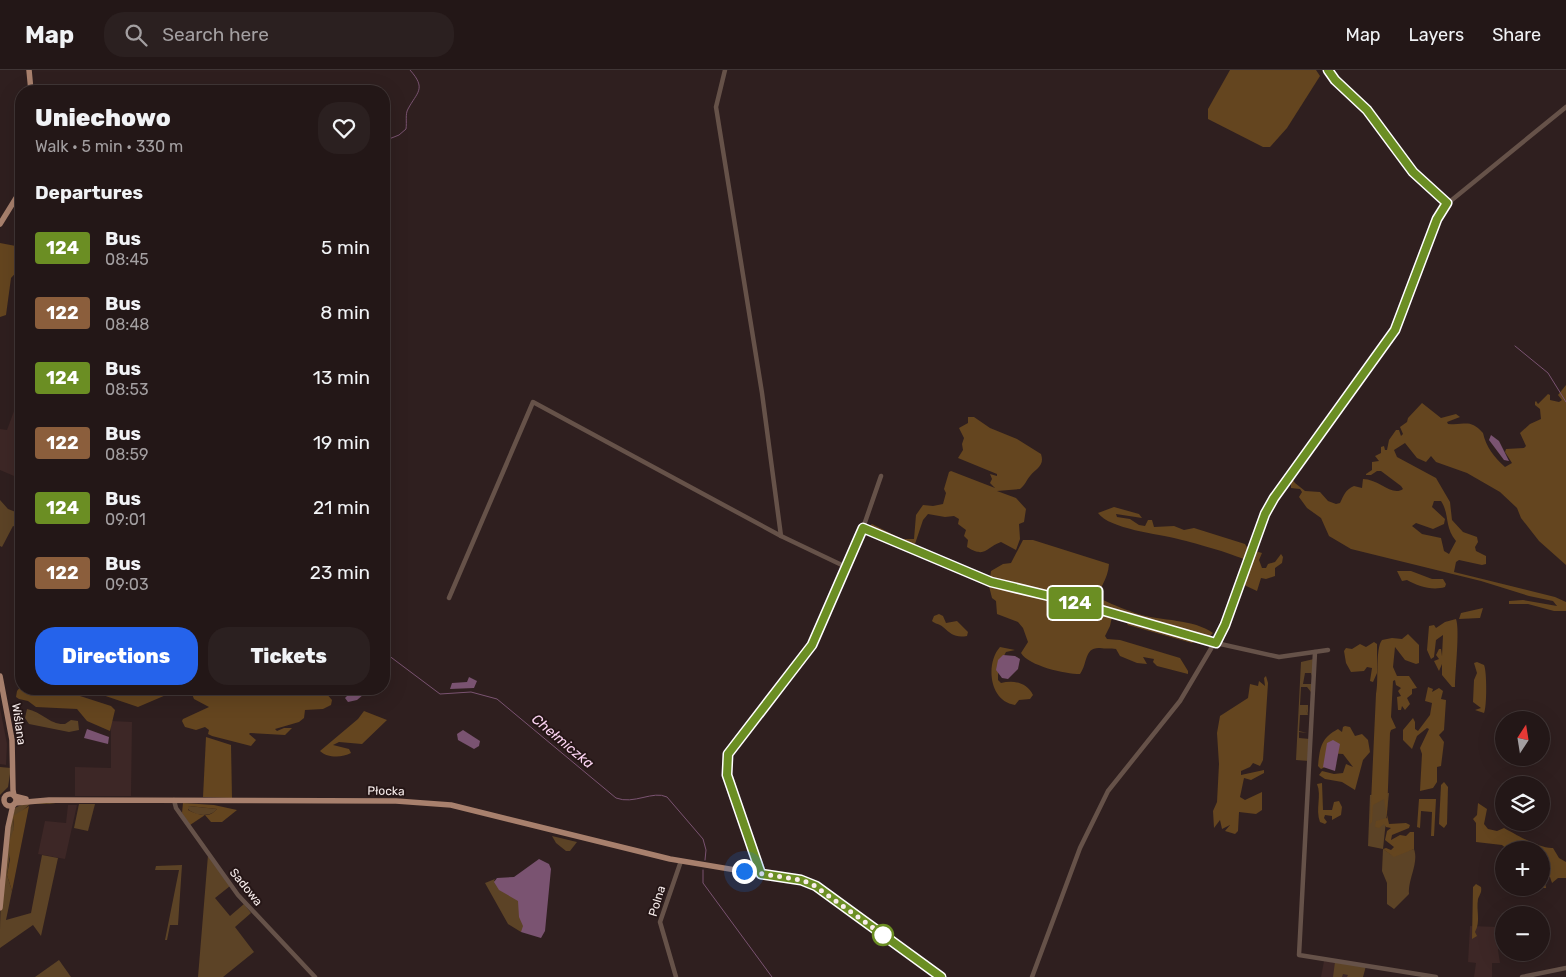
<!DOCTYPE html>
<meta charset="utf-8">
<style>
:root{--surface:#231717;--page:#2b2020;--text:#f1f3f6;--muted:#a39fa1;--line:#403636;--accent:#2563eb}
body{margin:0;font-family:Rubik,sans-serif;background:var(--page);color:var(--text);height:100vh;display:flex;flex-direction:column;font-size:19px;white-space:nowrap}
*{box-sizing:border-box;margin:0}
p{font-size:16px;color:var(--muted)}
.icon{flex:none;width:28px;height:28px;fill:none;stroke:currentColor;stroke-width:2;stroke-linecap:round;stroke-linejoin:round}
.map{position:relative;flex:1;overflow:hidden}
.details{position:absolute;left:15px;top:15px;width:375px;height:610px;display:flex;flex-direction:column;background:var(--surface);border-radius:20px;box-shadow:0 5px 20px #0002,0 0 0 1px var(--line)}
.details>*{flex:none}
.badge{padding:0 10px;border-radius:4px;font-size:18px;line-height:32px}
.needle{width:32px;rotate:12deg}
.tools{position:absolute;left:1495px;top:641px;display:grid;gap:10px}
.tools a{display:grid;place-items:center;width:55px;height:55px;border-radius:50%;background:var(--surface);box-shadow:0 5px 20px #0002,0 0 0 1px var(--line);font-size:25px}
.you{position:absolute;width:25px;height:25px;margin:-12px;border:4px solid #fff;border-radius:50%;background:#1a73e8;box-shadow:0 0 0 8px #1a73e833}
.map>.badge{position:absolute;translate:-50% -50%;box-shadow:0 0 0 2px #fff}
h2{padding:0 20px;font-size:19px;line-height:45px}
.round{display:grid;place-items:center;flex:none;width:52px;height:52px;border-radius:20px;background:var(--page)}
.headline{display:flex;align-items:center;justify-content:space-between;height:85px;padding:0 20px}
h1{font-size:24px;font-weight:800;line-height:38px}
.primary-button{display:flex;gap:10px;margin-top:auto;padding:10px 20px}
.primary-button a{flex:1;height:58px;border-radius:20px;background:var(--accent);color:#fff;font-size:20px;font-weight:800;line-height:58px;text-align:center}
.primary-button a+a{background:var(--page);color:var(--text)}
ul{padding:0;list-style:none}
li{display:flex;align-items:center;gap:15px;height:65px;padding:0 20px}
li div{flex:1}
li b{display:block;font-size:19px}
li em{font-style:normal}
li .badge{min-width:55px;font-weight:700;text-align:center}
header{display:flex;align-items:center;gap:30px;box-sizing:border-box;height:70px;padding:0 25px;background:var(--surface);border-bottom:1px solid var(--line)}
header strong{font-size:24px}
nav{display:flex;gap:28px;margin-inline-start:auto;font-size:18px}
.search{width:350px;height:45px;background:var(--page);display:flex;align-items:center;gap:12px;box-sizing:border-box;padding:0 18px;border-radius:20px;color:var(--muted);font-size:19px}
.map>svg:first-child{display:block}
</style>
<header>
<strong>Map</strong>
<div class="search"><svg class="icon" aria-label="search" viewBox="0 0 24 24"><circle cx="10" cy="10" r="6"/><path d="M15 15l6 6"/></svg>Search here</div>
<nav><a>Map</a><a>Layers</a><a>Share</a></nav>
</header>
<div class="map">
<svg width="1566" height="907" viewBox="0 0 1566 907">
<rect width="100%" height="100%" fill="#2f1f1f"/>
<!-- built -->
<g fill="#3d2726">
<path d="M20 325 21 326V409L0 400V359L7 360Z"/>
<path d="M0 638 7 674 6 695 0 694Z"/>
<path d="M111 651 132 652 131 726H75V697L111 698Z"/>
<path d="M68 735H77L65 789 38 784 45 751 66 753Z"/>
<path d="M1470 856 1499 857 1498 880 1500 893H1492V907H1474L1476 893 1468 892Z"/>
<path d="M1324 891 1365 897 1363 907H1321Z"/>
</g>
<!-- green -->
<g fill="#5c4326">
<path d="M0 430 8 439 21 444V459L13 456 2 477 0 476Z"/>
<path d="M1314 589 1313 609 1311 603H1305L1303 614H1312L1311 622 1307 617H1301L1300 635H1308V644L1306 639 1308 645H1300L1299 661 1307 663 1299 662V668L1310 669 1309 691 1296 690 1301 592Z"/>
<path d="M27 639C42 642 50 655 65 654L71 650 78 651 79 660 69 662 29 654 25 648Z"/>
<path d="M0 697 11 698 8 717 0 725Z"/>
<path d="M1389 723 1383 779 1368 776 1370 725Z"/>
<path d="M30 734 13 749 14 758 7 805 12 821 6 850 31 843 42 785 58 788 41 866 33 855 0 878C0 834 2 780 15 738 24 732 46 732 56 734Z"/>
<path d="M79 734H95L88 761 74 758Z"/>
<path d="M189 736 217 739C210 748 194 746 187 738Z"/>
<path d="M552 766 577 772 570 781H566L556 773Z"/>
<path d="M1383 779 1392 785 1414 779C1419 793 1408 809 1409 824L1394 839 1387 834V813L1382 801Z"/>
<path d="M208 785 230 816 215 828 230 846 244 834 251 843 235 857 254 882 223 907H198Z"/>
<path d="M182 795 178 855H170L167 870H165L179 800H155L156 796Z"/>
<path d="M550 804 545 848 521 862 508 854 485 813 495 809 494 811Z"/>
<path d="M59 890 71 907H35Z"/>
<path d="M1335 892 1366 896 1363 907H1347L1348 905 1343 904 1342 907H1333Z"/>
</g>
<!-- forest -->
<g fill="#64451f" fill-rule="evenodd">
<path d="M1230 0H1316L1320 6 1287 58 1270 77H1263L1208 49V39Z"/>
<path d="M0 173 21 177V197L11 208 6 245 0 247Z"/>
<path d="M1566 315V495L1539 471 1521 448 1517 438 1500 422 1467 403 1436 392 1431 386 1426 392 1417 388 1405 373 1394 380 1397 387 1436 408 1450 432 1452 450 1463 462 1477 467 1478 472 1475 477 1476 481 1486 486V494L1482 495 1459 490 1456 492 1454 502 1555 527 1566 532V541H1554L1528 534H1509V531L1523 530 1557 536 1553 531 1529 526 1481 511 1351 479 1329 466 1321 448 1307 438 1299 427 1302 422 1300 419 1291 418V413H1288L1280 423H1274L1275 418 1287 402 1295 413 1305 421 1320 422 1328 431 1336 434 1340 433C1344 425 1345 420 1354 416L1362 418 1363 409C1379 409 1392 427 1403 419L1401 416 1381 401H1377L1371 405H1366V404L1372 400V392L1379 391 1375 386 1381 383V377L1384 376 1385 380H1387L1389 370 1396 360H1399L1401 366 1403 364 1400 357 1407 352 1408 348 1422 333 1441 348 1456 344 1460 347 1447 352 1448 354C1465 356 1469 348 1483 363 1486 377 1494 387 1505 397L1512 393 1505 382 1506 379 1524 378 1526 376 1520 363 1530 354 1541 349 1540 339 1535 335V332L1536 331 1538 334 1548 324 1550 325V330L1559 332 1562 330 1558 325ZM1434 431H1441C1450 445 1444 456 1456 471L1449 484 1444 481 1441 468 1422 464 1412 456 1416 453 1433 459 1444 454 1445 449 1432 437Z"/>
<path d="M968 347H974L990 358 1017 369 1041 384C1045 396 1036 398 1030 406 1026 411 1025 415 1020 419L997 421 1016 428 1026 439 1024 452 1019 454 1020 469 1016 480 1001 472C986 477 986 489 967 477L968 470 964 466 966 460 958 454 959 449 954 446 945 447 928 444 923 450 915 474 889 468 868 457 872 454 902 469H914L916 445 923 435 933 436 943 434 946 423 944 419 949 402 951 401 995 418 990 413 992 409 990 404 997 406V404L958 388 963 380 962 374 964 368 959 358 968 353Z"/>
<path d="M1114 437 1139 444 1142 448 1116 444 1117 447 1130 449 1139 455 1145 456 1148 450H1152L1154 457 1174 456 1184 460 1194 458 1245 474 1248 479 1262 483 1259 490 1262 498H1266L1268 494 1275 492 1281 484 1283 487 1282 493 1275 498V506L1266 509 1261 508 1257 521 1244 515 1252 493C1235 484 1198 474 1178 469 1159 464 1109 459 1098 443Z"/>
<path d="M1023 470H1033L1109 494C1108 510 1098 519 1095 534L1098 537 1101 536 1099 530H1103C1113 535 1127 540 1138 544 1161 551 1194 549 1213 563L1209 567 1195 565 1194 572 1192 573 1128 555 1125 550 1146 554 1149 551 1120 542H1113L1110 556 1105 566 1107 569 1120 570 1180 588 1188 601V604L1157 596 1153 592 1154 589 1143 587 1147 594 1137 593 1120 586 1116 579C1110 578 1106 579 1100 578 1084 577 1088 593 1080 604 1065 604 1029 596 1021 583L1028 572 1023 558 1018 552 997 544 996 531 992 528 989 516 992 514 990 508 991 501 1003 494 1011 493Z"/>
<path d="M1397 501H1411L1432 509H1443L1446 514 1445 517C1432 521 1418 516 1407 510L1402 511Z"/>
<path d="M1483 538 1480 548 1459 549 1461 543Z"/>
<path d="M939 544 943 546 946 553 957 551 968 562 967 566C955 568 951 564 943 557 940 554 935 554 932 551L934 546Z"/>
<path d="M1456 549C1460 560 1455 602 1455 617H1452L1442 605V594L1439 601 1434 591 1439 589 1436 585 1439 579H1441L1442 586 1443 565 1436 570 1434 587 1431 589 1427 580 1429 556 1434 555 1436 558 1445 552Z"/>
<path d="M1408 564 1419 575V593L1416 594 1405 590 1395 577 1393 597 1397 606H1409L1417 618 1412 619V624L1407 628 1410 634 1405 640 1402 636 1401 640H1398L1397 627 1401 626 1398 621 1401 618 1396 615 1395 610 1393 611 1391 647 1396 658 1391 660 1390 663 1387 745 1389 754 1406 753 1410 755 1409 758 1392 765 1391 770 1400 765 1406 766 1410 762H1414V779L1394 787 1383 779 1386 778 1391 780 1394 777 1385 770 1387 761 1391 758 1386 757 1384 754 1379 758 1375 757 1376 751 1387 748 1384 729 1373 735 1372 752 1370 754 1376 624C1379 611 1375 579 1382 570L1392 568 1402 569Z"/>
<path d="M1374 572 1377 574V603L1373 612 1370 611 1372 598 1367 597 1364 601 1351 602 1346 593 1344 581 1346 578 1352 579 1360 574 1366 577Z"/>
<path d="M1000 577 1015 580 1006 582 998 597V610L1001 613C1013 610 1027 612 1033 625L1030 629 1019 630 1015 635C988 631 986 592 1000 577Z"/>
<path d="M1477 592 1484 595C1487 601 1487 638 1484 643L1475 640 1481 638 1473 632 1474 610 1477 603 1474 593Z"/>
<path d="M1266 606 1268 613 1263 690 1260 696 1253 693 1250 697 1241 701V705L1264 700V703L1251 710 1244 708 1240 727 1245 730 1262 722V740L1256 744 1239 742 1238 761 1235 764 1225 761 1230 755 1222 759 1220 750 1214 758 1213 741 1217 732 1219 694 1217 663 1220 646 1248 628 1250 614 1258 616 1259 611 1265 616 1264 608Z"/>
<path d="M21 616V619H79L70 622 69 626H80L111 636 115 640 110 661 87 651 77 639 36 637 28 631 19 629 16 627 17 621Z"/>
<path d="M1428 617 1433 619 1432 622 1439 618 1443 621 1441 629 1446 630 1444 660 1439 665 1444 672 1441 696 1437 697V712L1433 718 1420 721 1422 684 1420 678 1429 659 1427 658 1417 666 1412 679 1403 670V660L1413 648 1415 652V659L1418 661 1430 645 1432 633 1425 631Z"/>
<path d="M85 619H180L138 637Z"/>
<path d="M190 619H200L203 623 207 619H236L239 623C251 619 264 616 276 619 285 621 291 623 301 623L303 619H326L325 622 332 630 331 635 323 639 305 640 304 648 299 652 275 659 277 661 284 658H292L285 665 250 663 249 664 256 670 251 676 212 666 208 664 209 660 205 657 196 660 185 657 182 651 183 649 209 637 194 629Z"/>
<path d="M364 641 387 650 362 674 339 672 333 675 349 679 351 683C342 688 327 688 320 681L358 649Z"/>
<path d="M1345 656 1350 657 1355 666 1362 664 1368 670 1370 682 1363 690 1355 720 1342 712 1325 709 1319 705 1322 701 1334 704 1343 703 1346 694 1353 697 1343 684 1328 683 1327 696 1321 699 1318 696C1320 677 1321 668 1338 659L1342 662 1343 657Z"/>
<path d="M206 667 231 675 232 728 203 727Z"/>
<path d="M1444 712 1448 717 1447 754 1444 758 1439 754 1441 715Z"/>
<path d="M1322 713 1323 740H1332L1334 732 1339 731 1342 737 1341 745 1332 750V746L1325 745 1324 748 1327 752 1325 754 1320 752C1315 739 1322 726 1317 714Z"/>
<path d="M1419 729H1436L1434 766H1431L1432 742 1421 741 1420 758 1417 757Z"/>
<path d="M183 733 214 735 237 740 222 752H211L205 745 190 755 182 743ZM189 736 217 739C209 749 198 745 188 740Z"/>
<path d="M1478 733 1487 739 1484 754 1488 759 1497 761 1504 758C1515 764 1540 779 1553 778L1559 788 1566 792V808H1558L1552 813 1550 807 1544 805 1546 818H1539H1541V780H1508L1502 775 1476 772V753L1473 749 1477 745Z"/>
<path d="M29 736 12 821 7 805 10 789 9 773 14 758 13 746Z"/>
<path d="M1476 814 1481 817C1482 822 1480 824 1478 829 1476 841 1481 851 1475 862L1477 866 1472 869 1473 817Z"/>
</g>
<!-- water -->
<g fill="#7a5371">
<path d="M1491 365 1499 371 1509 391 1504 390 1489 370Z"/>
<path d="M1003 585 1015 586 1020 589 1018 599 1008 609 1002 608 996 600 998 590Z"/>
<path d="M469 607 477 611 474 618 450 619 452 613 467 612Z"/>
<path d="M354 619H370L357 630 348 632 345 628Z"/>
<path d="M87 659 109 667 108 674 84 668Z"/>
<path d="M463 660 480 671 479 676 474 679 458 670 457 664Z"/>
<path d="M1333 670 1340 674 1335 701 1323 697 1327 673Z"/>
<path d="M539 789 549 794 551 799 545 861 541 868 521 862 523 856 519 847 518 831 499 820 494 812 497 808 514 807Z"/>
</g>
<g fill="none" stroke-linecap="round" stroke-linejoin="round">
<!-- stream -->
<g stroke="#7a5371" stroke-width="1">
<path d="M384 71 399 65 406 59C407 52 405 44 408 39 417 22 427 19 410 0"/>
<path d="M384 86 390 106 384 117"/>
<path d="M1515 276 1548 303 1566 332"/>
<path d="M384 582 440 624 471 622 497 629 616 728C634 735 653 720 667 727L703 769 706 780 705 790"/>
<path d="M703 800V813L772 907"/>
</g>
<!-- minor -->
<g stroke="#665249" stroke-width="4.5">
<path d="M725 0 716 37 762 323 781 466"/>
<path d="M1328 0 1335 10 1367 40 1413 102 1447 133"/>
<path d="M863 458 881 406"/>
<path d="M846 497 863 458 991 512 1066 530 1216 573 1279 587 1328 580"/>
<path d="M449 528 533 332 781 466 846 497 812 575 735 673 726 688V701L761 804"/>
<path d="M1315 582 1299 885 1436 907"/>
<path d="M174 730 176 738 238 825 315 907"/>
<path d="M676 907 660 852 681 791"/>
<path d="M1032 907 1080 778 1108 721 1180 631 1225 555 1265 444 1274 428 1395 261 1442 138 1566 37"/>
<path d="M1522 907 1566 898"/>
</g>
<!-- major -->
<g stroke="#a8806d" stroke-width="5.5">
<path d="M29 0 31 21"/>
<path d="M0 154 21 120"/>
<path d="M0 606 12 670 13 720 14 726 26 729"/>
<circle cx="10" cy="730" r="6"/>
<path d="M15 733 49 730 396 731 451 735 670 789 807 812 821 819 941 907"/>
<path d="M0 838 8 757 13 735"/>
</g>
</g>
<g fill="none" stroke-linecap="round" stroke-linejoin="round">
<!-- line casing -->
<g stroke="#fff" stroke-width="11">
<path id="line" d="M941 907 816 816 801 810 761 804 727 705 728 684 812 575 863 458 991 512 1066 530 1216 573 1225 555 1265 444 1274 428 1395 260 1437 149 1447 133 1413 102 1367 40 1335 10 1328 0"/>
</g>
<!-- line -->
<use href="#line" stroke="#6b8e23" stroke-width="8"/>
<!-- walk -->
<path stroke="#f8edec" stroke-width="5" stroke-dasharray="0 9" d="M744 801 801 810 812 814 883 865"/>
</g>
<!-- markers -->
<circle fill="#fff" stroke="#6b8e23" stroke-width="2.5" cx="883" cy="865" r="10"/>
<g text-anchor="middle" stroke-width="4" stroke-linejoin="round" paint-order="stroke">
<!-- street labels -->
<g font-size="12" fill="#f8edec" stroke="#251616">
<text transform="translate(19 654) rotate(82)" y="4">Wiślana</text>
<text transform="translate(386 721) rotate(1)" y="4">Płocka</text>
<text transform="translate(246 817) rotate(51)" y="4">Sadowa</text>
<text transform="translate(657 831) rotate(-73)" y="4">Polna</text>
</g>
<!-- water labels -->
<g font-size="14" font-style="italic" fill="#fdd5f3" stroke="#251616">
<text transform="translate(563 671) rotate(40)" y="5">Chełmiczka</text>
</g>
</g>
</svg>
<div class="tools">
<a><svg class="needle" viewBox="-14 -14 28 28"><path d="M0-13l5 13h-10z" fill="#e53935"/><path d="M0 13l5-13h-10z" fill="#a39fa1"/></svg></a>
<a><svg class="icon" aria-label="layers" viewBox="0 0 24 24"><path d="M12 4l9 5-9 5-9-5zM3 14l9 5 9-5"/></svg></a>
<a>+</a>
<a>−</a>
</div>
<div class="you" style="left:744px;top:801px"></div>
<b class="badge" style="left:1075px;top:533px;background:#6b8e23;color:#fff">124</b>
<section class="details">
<div class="headline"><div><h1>Uniechowo</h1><p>Walk · 5 min · 330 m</p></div><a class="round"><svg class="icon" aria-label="heart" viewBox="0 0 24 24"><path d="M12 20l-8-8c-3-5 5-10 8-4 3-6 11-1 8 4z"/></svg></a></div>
<h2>Departures</h2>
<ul>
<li><span class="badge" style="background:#6b8e23;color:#fff">124</span><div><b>Bus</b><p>08:45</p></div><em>5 min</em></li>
<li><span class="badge" style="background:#8b5e3c;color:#fff">122</span><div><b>Bus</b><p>08:48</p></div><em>8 min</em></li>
<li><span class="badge" style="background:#6b8e23;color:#fff">124</span><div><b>Bus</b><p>08:53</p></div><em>13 min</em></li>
<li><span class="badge" style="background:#8b5e3c;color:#fff">122</span><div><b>Bus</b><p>08:59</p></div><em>19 min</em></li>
<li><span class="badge" style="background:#6b8e23;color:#fff">124</span><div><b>Bus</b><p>09:01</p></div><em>21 min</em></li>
<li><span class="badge" style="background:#8b5e3c;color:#fff">122</span><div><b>Bus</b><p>09:03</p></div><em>23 min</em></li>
</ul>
<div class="primary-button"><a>Directions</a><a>Tickets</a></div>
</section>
</div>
